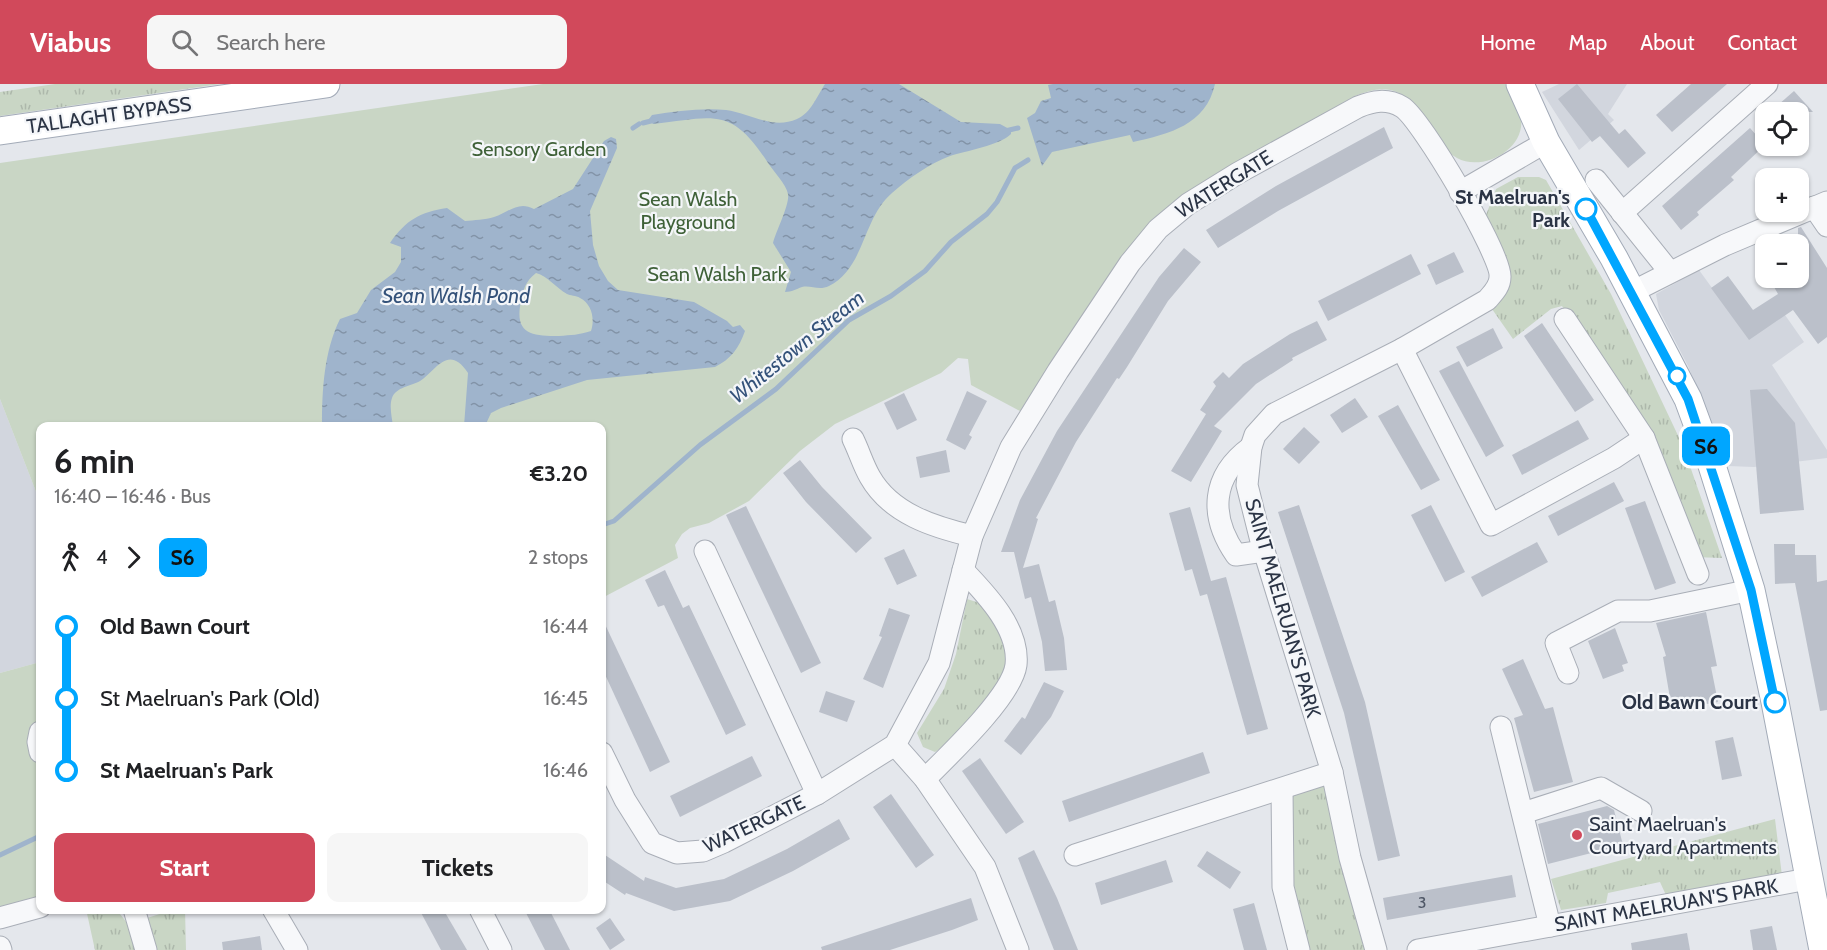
<!DOCTYPE html>
<meta charset="utf-8">
<style>
:root{--surface:#fff;--page:#f6f6f6;--text:#202124;--muted:#757577;--accent:#d1495b}
body{margin:0;font-family:Cabin,sans-serif;background:var(--page);color:var(--text);height:100vh;display:flex;flex-direction:column;font-size:22px;white-space:nowrap}
*{box-sizing:border-box;margin:0}
p{font-size:20px;color:var(--muted)}
.icon{flex:none;width:33px;height:33px;fill:none;stroke:currentColor;stroke-width:2;stroke-linecap:round;stroke-linejoin:round}
.map{position:relative;flex:1;overflow:hidden}
.side{position:absolute;left:36px;top:338px;width:570px;height:492px;display:flex;flex-direction:column;background:var(--surface);border-radius:12px;box-shadow:0 2px 4px #0004}
.side>*{flex:none}
.badge{padding:0 12px;border-radius:9px;font-size:21px;line-height:39px}
.buttons{position:absolute;left:1755px;top:18px;display:grid;gap:12px}
.buttons a{display:grid;place-items:center;width:54px;height:54px;border-radius:12px;background:var(--surface);box-shadow:0 2px 4px #0004;font-size:30px}
.map>.badge{position:absolute;translate:-50% -50%;box-shadow:0 0 0 3px #fff}
.legs{display:flex;align-items:center;gap:9px;height:66px;padding:0 18px;font-size:20px}
.legs p{margin-inline-start:auto}
.headline{display:flex;align-items:center;justify-content:space-between;height:102px;padding:0 18px}
h1{font-size:33px;font-weight:800;line-height:45px}
.button{display:flex;gap:12px;margin-top:auto;padding:12px 18px}
.button a{flex:1;height:69px;border-radius:12px;background:var(--accent);color:#fff;font-size:24px;font-weight:800;line-height:69px;text-align:center}
.button a+a{background:var(--page);color:var(--text)}
ul{padding:0 18px;list-style:none}
li{display:flex;align-items:center;gap:21px;height:72px;font-size:22px}
li i{display:grid;place-items:center;width:9px;height:100%;margin:0 8px;background:currentColor}
li i::after{content:'';width:15px;height:15px;margin:-8px;border:4px solid;border-radius:50%;background:var(--surface)}
li p{margin-inline-start:auto}
li:first-child i{background:linear-gradient(#0000 50%,currentColor 0)}
li:last-child i{background:linear-gradient(currentColor 50%,#0000 0)}
header{display:flex;align-items:center;gap:36px;box-sizing:border-box;height:84px;padding:0 30px;background:var(--accent);color:#fff}
header strong{font-size:28px}
nav{display:flex;gap:33px;margin-inline-start:auto;font-size:21px}
.search{width:420px;height:54px;background:var(--page);display:flex;align-items:center;gap:15px;box-sizing:border-box;padding:0 21px;border-radius:12px;color:var(--muted);font-size:22px}
.map>svg:first-child{display:block}
</style>
<header>
<strong>Viabus</strong>
<div class="search"><svg class="icon" aria-label="search" viewBox="0 0 24 24"><circle cx="10" cy="10" r="6"/><path d="M15 15l6 6"/></svg>Search here</div>
<nav><a>Home</a><a>Map</a><a>About</a><a>Contact</a></nav>
</header>
<div class="map">
<svg width="1827" height="866" viewBox="0 0 1827 866">
<defs>
<pattern id="grass-tufts" width="24" height="20" patternUnits="userSpaceOnUse" patternTransform="scale(1.5)"><rect width="24" height="20" fill="#c9d6c5"/><path d="M3 7l-1-3M5 7V3M7 7l1-3M15 17l-1-3M17 17v-4M19 17l1-3" fill="none" stroke="#adb8ab"/></pattern>
<pattern id="water-ripples" width="26" height="14" patternUnits="userSpaceOnUse" patternTransform="scale(1.5)"><rect width="26" height="14" fill="#9fb4cc"/><path d="M2 4q2-2 4 0t4 0M15 11q2-2 4 0t4 0" fill="none" stroke="#8293a7"/></pattern>
</defs>
<rect width="100%" height="100%" fill="#e4e7ec"/>
<!-- built -->
<g fill="#d2d6de">
<path d="M1559 0H1627L1608 30 1614 36 1579 66 1542 8Z"/>
<path d="M1699 186 1749 255 1785 231 1804 258 1772 281 1827 366V374L1754 383 1728 382 1688 282 1659 226 1656 210Z"/>
<path d="M0 315 40 418V578L0 589Z"/>
</g>
<!-- grass -->
<g fill="url(#grass-tufts)">
<path d="M55 0H220L0 32V8Z"/>
<path d="M1518 93H1539L1546 96 1611 210 1683 362 1722 474 1693 473 1572 237 1562 222 1551 225 1513 255 1492 225 1510 199V192L1486 131 1496 105Z"/>
<path d="M967 515 986 521 1003 549 1009 571 1005 595 947 660 935 668 923 663 917 649 944 605 956 570Z"/>
<path d="M1332 688 1374 866H1299L1282 705Z"/>
<path d="M1775 735 1783 800 1670 820 1660 798 1608 809 1606 819 1561 826 1551 795Z"/>
<path d="M86 825H116L128 840 166 828 185 825 186 866H95Z"/>
</g>
<!-- green -->
<g fill="#c9d6c5">
<path d="M543 0H1505C1510 10 1519 22 1521 33 1526 66 1482 88 1457 74 1431 59 1426 23 1399 9 1384 2 1371 6 1355 12L1214 91 1183 111 1152 137 1117 179 1020 327 971 301 968 275 958 274 941 289 835 340 800 367 749 417 709 439 690 444 682 450 675 461 678 474 602 514V342H40V418L0 315V79Z"/>
<path d="M40 578V813L0 823V589Z"/>
</g>
<!-- water -->
<g fill="url(#water-ripples)" fill-rule="evenodd">
<path d="M825 0H899L961 38 1000 40 1011 46V50C1000 61 966 67 950 72 929 80 909 94 892 109 862 135 865 184 829 202 819 207 811 201 802 203 796 205 792 208 785 208L791 188 773 159C776 147 790 120 788 110 786 100 774 88 768 79 731 22 715 33 653 40L649 35 652 31C676 27 702 24 726 26 750 29 772 46 797 35 811 29 817 12 825 0Z"/>
<path d="M1053 0H1215C1206 41 1169 50 1133 58L1130 51 1052 68 1042 82 1027 34 1035 29 1041 17 1051 14 1048 1Z"/>
<path d="M611 53 616 55 617 64 590 127 593 161 599 182 608 197 618 206 694 218 727 237 733 243 740 241 745 247C739 264 731 275 715 283L587 296 501 324 491 329 485 342H464L468 289C448 259 436 287 420 297 411 302 396 303 392 314 389 322 392 334 393 342H322C322 306 324 267 340 235L357 229 371 206 395 188 401 178V163L390 159C406 136 420 128 447 124L465 137C474 136 485 136 494 133 508 129 518 116 534 125L573 105 604 57ZM536 189C548 192 556 204 567 210 570 212 576 211 580 214 592 220 595 235 591 247 579 251 571 251 559 252 531 252 514 250 521 217 524 204 525 198 536 189Z"/>
</g>
<g fill="none" stroke-linecap="round" stroke-linejoin="round">
<!-- stream -->
<g stroke="#9fb4cc" stroke-width="5">
<path d="M643 39 655 36"/>
<path d="M633 44 639 40"/>
<path d="M1005 47 1018 44"/>
<path d="M602 441 614 437 700 361 776 305 849 236 891 212 925 187 951 158 987 130 997 118 1015 84 1028 76"/>
<path d="M0 771 40 752"/>
</g>
</g>
<!-- building -->
<g fill="#bbc0ca">
<path d="M1577 0 1619 50 1625 45 1646 69 1628 84 1600 52 1592 58 1558 15Z"/>
<path d="M1691 0H1727L1672 48 1656 31Z"/>
<path d="M1794 7 1813 28H1770Z"/>
<path d="M1384 43 1393 64 1278 127 1218 164 1206 146 1276 102Z"/>
<path d="M1750 44 1765 61 1731 93 1734 96 1697 128 1699 131 1681 146 1662 122Z"/>
<path d="M1801 143 1827 184V253L1818 260 1793 226 1749 256 1711 204 1728 192 1753 226 1778 210 1769 194H1798V144Z"/>
<path d="M1184 164 1201 178 1168 217 1127 283 1119 295 1117 294 1076 358 1036 434 1038 435 1023 484 1039 480 1049 518 1055 516 1064 554 1067 586 1045 587 1042 558 1031 513 1025 515 1014 468H1001L1020 416 1057 347 1159 193Z"/>
<path d="M1454 168 1464 188 1436 201 1427 181Z"/>
<path d="M1411 170 1421 190 1328 237 1318 217Z"/>
<path d="M1317 237 1327 256 1292 274 1293 276 1256 300 1214 342 1222 347 1191 398 1171 387 1206 330 1200 326 1216 302 1213 298 1223 288 1229 294 1243 280 1290 250Z"/>
<path d="M1542 239 1594 316 1575 328 1524 252Z"/>
<path d="M1493 244 1503 264 1467 283 1456 263Z"/>
<path d="M1459 277 1504 362 1486 373 1439 287Z"/>
<path d="M1767 305 1795 339 1804 426 1760 430 1750 306Z"/>
<path d="M967 307 987 317 969 351 972 353 965 366 946 356Z"/>
<path d="M904 309 917 336 897 346 884 319Z"/>
<path d="M1355 314 1368 333 1342 349 1330 331Z"/>
<path d="M1398 321 1440 396 1421 406 1378 332Z"/>
<path d="M1578 336 1589 355 1522 391 1512 371Z"/>
<path d="M1304 343 1320 358 1299 380 1283 365Z"/>
<path d="M946 366 950 388 920 394 916 373Z"/>
<path d="M800 376 822 403 872 454 856 469 806 418 783 389Z"/>
<path d="M1614 398 1624 417 1558 452 1548 432Z"/>
<path d="M1645 417 1676 499 1655 506 1625 424Z"/>
<path d="M1299 421 1365 618 1400 772 1378 777 1344 629 1278 428Z"/>
<path d="M1431 421 1465 488 1445 498 1411 431Z"/>
<path d="M746 422 821 579 801 589 726 431Z"/>
<path d="M1190 423 1211 497 1226 493 1268 645 1247 651 1207 510 1200 512 1192 485 1185 487 1169 429Z"/>
<path d="M1537 458 1548 478 1482 513 1471 493Z"/>
<path d="M1774 460H1795V471H1816L1817 498 1827 496V626L1820 627 1795 499 1775 500Z"/>
<path d="M904 465 917 492 897 501 884 474Z"/>
<path d="M665 486 683 524 689 521 746 641 726 651 664 521 658 523 645 496Z"/>
<path d="M889 524 910 531 883 604 863 595 882 553 879 552Z"/>
<path d="M1706 528 1717 582 1711 583 1718 618 1672 626 1663 573 1666 572 1656 539Z"/>
<path d="M602 534 670 678 650 688 602 584Z"/>
<path d="M1615 544 1628 579 1622 581 1624 587 1603 595 1588 557Z"/>
<path d="M1523 575 1545 625 1553 623 1573 698 1534 708 1514 634 1523 631 1502 585Z"/>
<path d="M1044 598 1064 607 1051 633 1021 671 1004 657 1022 633 1025 635Z"/>
<path d="M826 607 855 617 847 638 819 628Z"/>
<path d="M1733 653 1742 692 1722 696 1715 657Z"/>
<path d="M1203 668 1210 689 1069 738 1062 717Z"/>
<path d="M752 672 762 692 680 733 670 712Z"/>
<path d="M980 674 1024 738 1006 750 962 687Z"/>
<path d="M891 710 934 771 916 784 873 723Z"/>
<path d="M1607 722 1614 726 1623 761 1548 780 1538 740Z"/>
<path d="M839 735 850 755 793 787 730 817 674 827 626 809 625 811 602 796V769L644 797 645 793 676 804 724 795 787 765Z"/>
<path d="M1034 766 1057 814 1078 866H1054L1018 774Z"/>
<path d="M1207 767 1241 788 1230 805 1197 782Z"/>
<path d="M1166 776 1173 798 1101 821 1095 799Z"/>
<path d="M1512 791 1516 813 1387 836 1383 814Z"/>
<path d="M971 814 978 836 952 846 890 866H822L821 863Z"/>
<path d="M1254 819 1262 848 1267 866H1244L1233 825Z"/>
<path d="M419 825H443L467 866H441Z"/>
<path d="M524 825H549L570 866H545Z"/>
<path d="M610 834 625 856 610 866 596 844Z"/>
<path d="M1772 842 1777 866H1753L1750 846Z"/>
<path d="M1687 849 1690 866H1632L1631 859Z"/>
<path d="M260 852 262 866H223L222 858Z"/>
</g>
<g fill="none" stroke-linecap="round" stroke-linejoin="round">
<!-- minor casing -->
<g stroke="#a9aeb7" stroke-width="23">
<g id="minor">
<path d="M1596 96 1669 187"/>
<path d="M1460 108 1546 58"/>
<path d="M1814 123 1827 142"/>
<path d="M1622 129 1767 0"/>
<path d="M1632 208 1725 161 1827 118"/>
<path d="M1565 235 1644 354 1698 490"/>
<path d="M1402 265 1491 441 1614 374 1644 354"/>
<path d="M853 355C859 367 863 381 870 393 891 430 934 443 972 452"/>
<path d="M1251 363C1211 392 1209 432 1236 471L1264 467"/>
<path d="M705 467 817 710"/>
<path d="M1568 589 1556 559 1618 527H1650L1751 506"/>
<path d="M1501 643 1550 842"/>
<path d="M40 648 38 658 40 668"/>
<path d="M895 661 925 695 985 783 1018 866"/>
<path d="M602 669 625 716 652 759 677 769 703 767 724 758 817 710 895 661 939 579 972 452 1011 363 1058 287 1130 179 1158 145 1188 120 1238 89 1358 23C1373 17 1387 14 1402 23 1421 34 1502 172 1500 193 1500 203 1493 209 1487 216L1402 265 1274 330 1255 351 1251 363 1247 401 1261 457 1332 688 1350 774 1376 866"/>
<path d="M925 695C948 672 1012 612 1016 581 1020 545 986 510 963 486"/>
<path d="M1282 705 1283 803 1299 866"/>
<path d="M1523 729 1601 704 1641 727"/>
<path d="M1075 771 1332 688"/>
<path d="M134 825 146 866"/>
<path d="M273 825 297 866"/>
<path d="M480 825 501 866"/>
<path d="M0 834 40 823"/>
<path d="M0 863 1 866"/>
<path d="M1418 866 1808 795"/>
</g>
</g>
<!-- major casing -->
<g stroke="#a3abb8" stroke-width="29">
<g id="major">
<path d="M1520 0 1546 58 1614 174 1688 315 1709 372 1751 506 1775 618 1823 866"/>
<path d="M0 47 326 0"/>
</g>
</g>
<!-- minor -->
<use href="#minor" stroke="#f7f8fa" stroke-width="21"/>
<!-- major -->
<use href="#major" stroke="#fff" stroke-width="27"/>
</g>
<g fill="none" stroke-linecap="round" stroke-linejoin="round">
<!-- line-1 casing -->
<g stroke="#fff" stroke-width="14">
<path id="line-1" d="M1586 125 1688 315 1751 506 1775 618"/>
</g>
<!-- line-1 -->
<use href="#line-1" stroke="#00a6ff" stroke-width="9"/>
</g>
<!-- markers -->
<g fill="#fff" stroke="#00a6ff" stroke-width="3">
<circle cx="1586" cy="125" r="10"/>
<circle cx="1677" cy="292" r="8"/>
<circle cx="1775" cy="618" r="10"/>
</g>
<circle fill="#d1495b" stroke="#f4f6f9" stroke-width="2" cx="1577" cy="751" r="6"/>
<g text-anchor="middle" stroke-width="4.5" stroke-linejoin="round" paint-order="stroke">
<!-- number labels -->
<g font-size="16" fill="#4f5766">
<text x="1422" y="824">3</text>
</g>
<!-- street labels -->
<g font-size="20" fill="#2b3445" stroke="#f4f6f9">
<text transform="translate(109 31) rotate(-8)" y="7">TALLAGHT BYPASS</text>
<text transform="translate(1224 100) rotate(-32)" y="7">WATERGATE</text>
<text transform="translate(1283 524) rotate(74)" y="7">SAINT MAELRUAN'S PARK</text>
<text transform="translate(754 740) rotate(-25)" y="7">WATERGATE</text>
<text transform="translate(1666 821) rotate(-10)" y="7">SAINT MAELRUAN'S PARK</text>
</g>
<!-- park labels -->
<g font-size="20" fill="#3f6138" stroke="#f4f6f9">
<text x="539" y="72">Sensory Garden</text>
<text x="688" y="122">Sean Walsh<tspan x="688" dy="23">Playground</tspan></text>
<text x="717" y="197">Sean Walsh Park</text>
</g>
<!-- stop labels -->
<g font-size="20" font-weight="bold" fill="#2b3445" stroke="#f4f6f9" text-anchor="end">
<text x="1570" y="120">St Maelruan's<tspan x="1570" dy="23">Park</tspan></text>
<text x="1758" y="625">Old Bawn Court</text>
</g>
<!-- poi labels -->
<g font-size="20" fill="#2b3445" stroke="#f4f6f9" text-anchor="start">
<text x="1589" y="747">Saint Maelruan's<tspan x="1589" dy="23">Courtyard Apartments</tspan></text>
</g>
<!-- water labels -->
<g font-size="21" font-style="italic" fill="#34527a" stroke="#f4f6f9">
<text x="456" y="219">Sean Walsh Pond</text>
<text transform="translate(797 263) rotate(-39)" y="7">Whitestown Stream</text>
</g>
</g>
</svg>
<div class="buttons">
<a><svg class="icon" aria-label="locate" viewBox="0 0 24 24"><circle cx="12" cy="12" r="6"/><path d="M12 2v4M12 18v4M2 12h4M18 12h4"/></svg></a>
<a>+</a>
<a>−</a>
</div>
<b class="badge" style="left:1706px;top:362px;background:#00a6ff;color:#111">S6</b>
<section class="side">
<div class="headline"><div><h1>6 min</h1><p>16:40 – 16:46 · Bus</p></div><b>€3.20</b></div>
<div class="legs"><svg class="icon" aria-label="walk" viewBox="0 0 24 24"><circle cx="13" cy="4" r="2"/><path d="M13 8l-2 6 4 7M11 14l-3 7M7 12l3-4h3l4 4"/></svg>4<svg class="icon" aria-label="forward" viewBox="0 0 24 24"><path d="M9 5l7 7-7 7"/></svg><b class="badge" style="background:#00a6ff;color:#111">S6</b><p>2 stops</p></div>
<ul>
<li><i style="color:#00a6ff"></i><b>Old Bawn Court</b><p>16:44</p></li>
<li><i style="color:#00a6ff"></i><span>St Maelruan's Park (Old)</span><p>16:45</p></li>
<li><i style="color:#00a6ff"></i><b>St Maelruan's Park</b><p>16:46</p></li>
</ul>
<div class="button"><a>Start</a><a>Tickets</a></div>
</section>
</div>
